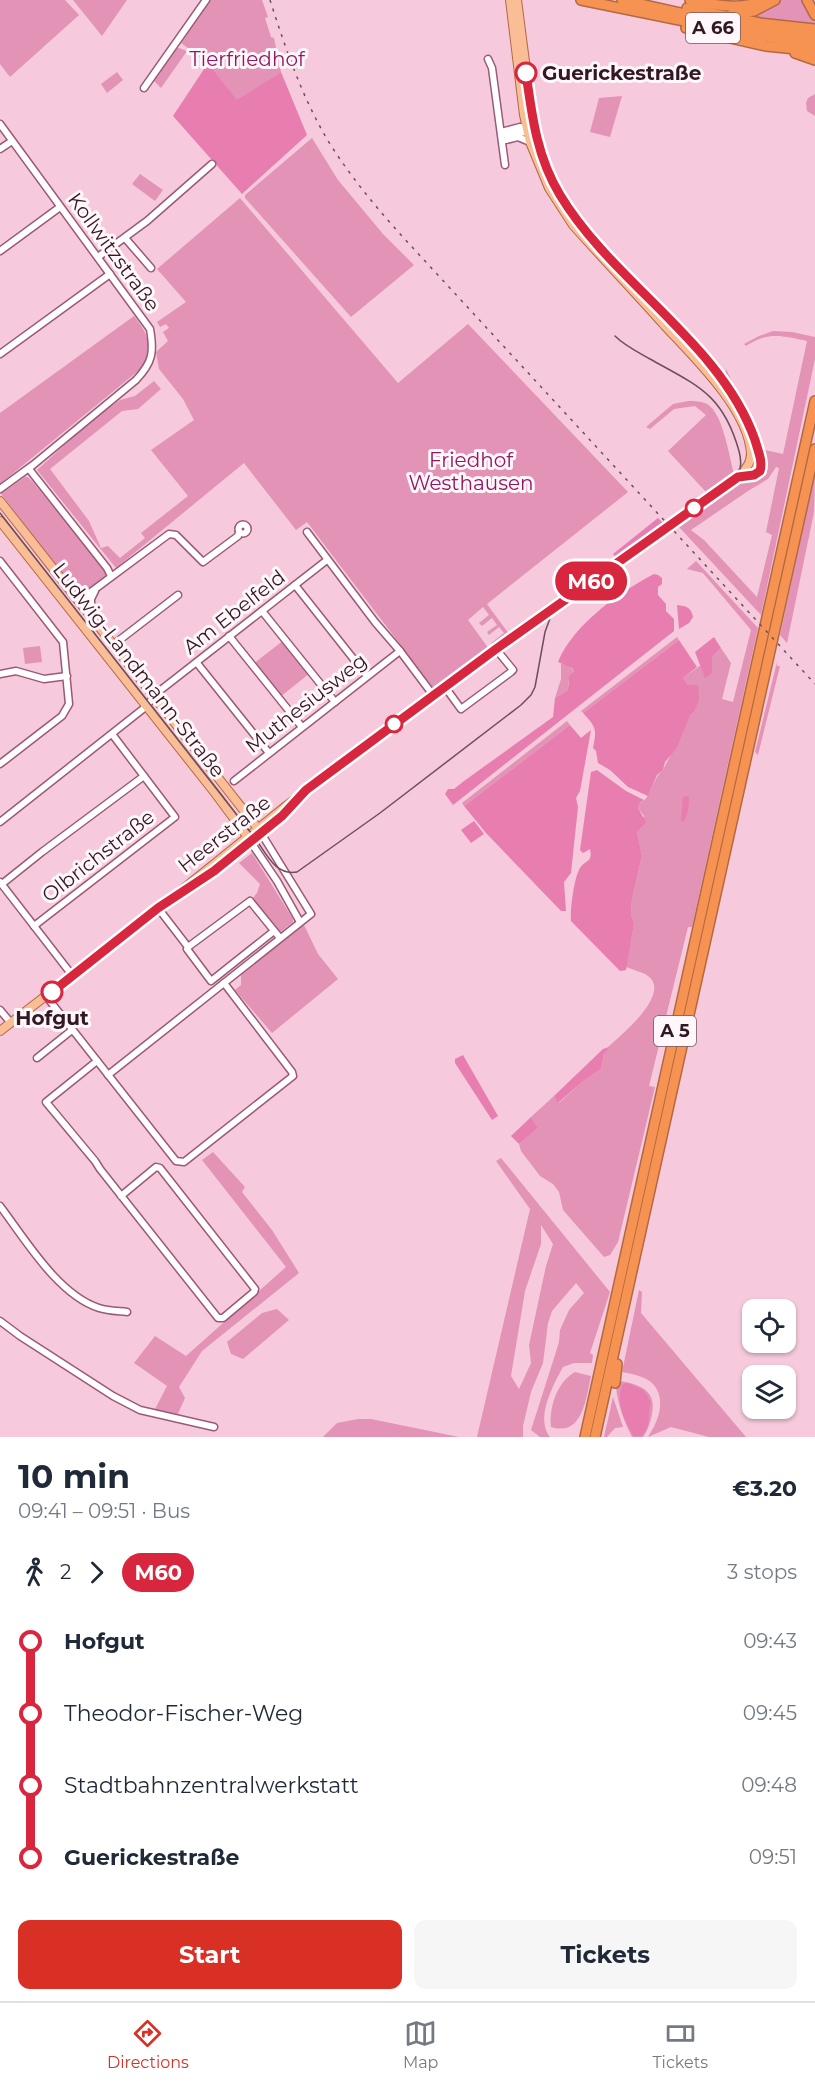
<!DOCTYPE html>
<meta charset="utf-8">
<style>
:root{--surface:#fff;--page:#f6f6f7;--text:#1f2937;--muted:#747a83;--line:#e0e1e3;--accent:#d93025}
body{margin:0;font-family:Montserrat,sans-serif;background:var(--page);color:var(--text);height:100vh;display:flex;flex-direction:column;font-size:22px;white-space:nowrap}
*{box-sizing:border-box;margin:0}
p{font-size:20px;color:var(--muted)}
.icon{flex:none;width:33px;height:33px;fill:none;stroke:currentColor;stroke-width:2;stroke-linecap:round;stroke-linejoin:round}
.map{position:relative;height:1437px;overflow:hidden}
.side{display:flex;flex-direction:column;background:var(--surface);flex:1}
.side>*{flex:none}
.badge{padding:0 12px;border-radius:20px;font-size:21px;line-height:39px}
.fabs{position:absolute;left:742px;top:1299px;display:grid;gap:12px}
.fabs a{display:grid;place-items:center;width:54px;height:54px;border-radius:12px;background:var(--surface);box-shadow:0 2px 4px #0004;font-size:30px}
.map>.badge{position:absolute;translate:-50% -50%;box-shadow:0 0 0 3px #fff}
.legs{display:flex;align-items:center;gap:9px;height:66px;padding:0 18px;font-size:20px}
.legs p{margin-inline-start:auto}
.headline{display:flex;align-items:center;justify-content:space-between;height:102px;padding:0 18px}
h1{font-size:33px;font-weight:700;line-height:45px}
.primary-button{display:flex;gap:12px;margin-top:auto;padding:12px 18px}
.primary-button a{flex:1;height:69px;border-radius:12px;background:var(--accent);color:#fff;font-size:24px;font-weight:700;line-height:69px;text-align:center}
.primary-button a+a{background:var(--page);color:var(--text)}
ul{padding:0 18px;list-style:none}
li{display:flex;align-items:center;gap:21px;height:72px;font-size:22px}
li i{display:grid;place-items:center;width:9px;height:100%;margin:0 8px;background:currentColor}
li i::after{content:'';width:15px;height:15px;margin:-8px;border:4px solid;border-radius:50%;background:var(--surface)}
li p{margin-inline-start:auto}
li:first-child i{background:linear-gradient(#0000 50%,currentColor 0)}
li:last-child i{background:linear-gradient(currentColor 50%,#0000 0)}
.tabs{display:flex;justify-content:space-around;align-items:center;height:84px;border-top:2px solid var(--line);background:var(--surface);font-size:16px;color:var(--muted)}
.tabs a{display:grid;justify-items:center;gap:3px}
.tabs .current{color:var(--accent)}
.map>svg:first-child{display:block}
</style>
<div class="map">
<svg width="815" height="1437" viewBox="0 0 815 1437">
<rect width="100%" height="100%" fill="#f6cadc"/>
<!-- green -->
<g fill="#e293b6" fill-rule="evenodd">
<path d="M0 0H65L79 15 10 77 0 64Z"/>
<path d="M73 0H127L102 36Z"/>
<path d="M210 0H262L268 17 265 18 271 37 274 38 281 72 237 101 208 63 181 43Z"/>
<path d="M778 0H805L815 17V25L745 16Z"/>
<path d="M176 47 187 51 161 88 153 80Z"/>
<path d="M117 72 123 80 107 93 101 84Z"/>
<path d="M815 94V116L807 111 806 103 808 98Z"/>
<path d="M622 96 610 137 590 132 599 98Z"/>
<path d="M312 138 338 180 383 234 414 265 351 317 245 198V195Z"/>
<path d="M140 174 163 190 155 201 132 184Z"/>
<path d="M240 198 398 383 468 324 628 492 487 604 509 634 493 646 491 643 504 633 499 627 489 635 487 632 497 625 492 618 482 626 479 623 489 615 483 607 468 620 489 649 434 689 307 522 296 530 244 463 116 568 37 470 94 418 120 400 135 396 154 381 161 389 138 409 122 411 50 469 89 521 101 548 108 546 120 558 145 538 141 533 188 496 151 450 194 420 183 399 159 369 156 352 168 341 163 332 169 328 166 324 160 327 157 322 186 302 157 269Z"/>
<path d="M134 316C149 336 152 343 143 367L0 484V413Z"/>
<path d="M773 331 792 332 815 337V359L761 615 679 527C700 512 720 495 742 482 752 476 760 482 764 468L725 377 726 369 765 450 783 454 807 341C783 336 768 331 746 346L744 344 759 336ZM776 467 779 468 766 532 772 535 757 597 704 540 691 530 748 491 768 479Z"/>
<path d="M688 401C694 401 701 401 707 404 723 413 729 456 734 474L707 493 668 451 706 415 695 406 674 409 650 429 646 427 673 404Z"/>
<path d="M815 473 814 512 787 643 780 635Z"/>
<path d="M25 477H28L33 482 105 570 106 576 86 591H76L1 494Z"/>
<path d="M0 505 63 588 147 693 66 594 0 508Z"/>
<path d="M696 561 758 628 692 927H688L649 1086 655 1087 618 1242 610 1255 604 1257 563 1210 559 1192 553 1184 540 1176 521 1151 519 1144 538 1128 531 1117 554 1096 559 1103 582 1082 601 1069 604 1054 608 1047C620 1036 672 994 648 976 643 972 633 970 626 967L634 924 631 914 632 899 642 856 637 832 644 816 638 808C640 801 643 803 647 797 653 788 654 778 663 770L690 716 694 712 688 685 683 678 701 665 703 672 712 668V657L721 648 731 663 722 699 733 702 751 630 703 573 687 569Z"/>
<path d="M677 637 679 640 583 713 581 711Z"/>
<path d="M284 640 310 673 280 697 253 664Z"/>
<path d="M40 646 42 662 25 664 23 648Z"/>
<path d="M777 662V666H780L758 755 755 752Z"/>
<path d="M561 664C568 664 572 667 574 673L568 682V690L555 698 561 679Z"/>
<path d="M567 721 570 725 464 806 462 803Z"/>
<path d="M252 853 293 919V922L279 933 252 899 257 893 260 884 239 863Z"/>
<path d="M304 925 318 954 338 979 272 1033 235 990 241 985V974Z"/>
<path d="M213 1152 245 1187 242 1192 272 1230 299 1273 202 1351 179 1387 185 1398 177 1416 155 1409 167 1386 134 1363 155 1336 186 1356 286 1267 202 1160Z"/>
<path d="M501 1158 610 1292 590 1353 593 1355 592 1363H574L563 1367C553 1385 535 1419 550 1437H540L531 1430 555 1355 559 1342 560 1330 569 1310 584 1293 576 1283 552 1311 548 1323 543 1363 531 1392 523 1426V1437H477L530 1209 496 1161ZM541 1225 553 1244 546 1266 529 1345 531 1363 519 1389 511 1376 525 1291 541 1244Z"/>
<path d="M639 1290 642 1292 641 1313 746 1437H709L671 1427 648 1437C658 1422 667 1400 653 1384 646 1376 631 1374 622 1372Z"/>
<path d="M277 1309 289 1320 243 1359 231 1354 227 1342 262 1313Z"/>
<path d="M575 1372 591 1376C586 1398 583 1437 551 1427 549 1407 557 1382 575 1372Z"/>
<path d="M619 1381C639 1384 657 1390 652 1414 650 1423 648 1430 643 1437H632C624 1421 618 1405 616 1387H619Z"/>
<path d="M613 1397 623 1427 615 1428 607 1437H604Z"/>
<path d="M358 1419H371L459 1437H323L337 1423Z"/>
</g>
<!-- forest -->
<g fill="#e77eaf">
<path d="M208 63 237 100 281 72 307 135 242 194 173 116Z"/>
<path d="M658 518 665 525 617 560 613 554Z"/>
<path d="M654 574 658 575 662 578V584L658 587V595L666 604V611L674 619V631L453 805 445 794 448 789H454L464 781 553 717 555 698 568 690 569 676 574 672 572 668 558 662C573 625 619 592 654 574Z"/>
<path d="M677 605C686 606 691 607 693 617L689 623 679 629Z"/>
<path d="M714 637 721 648 712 657V673L705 678 695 652Z"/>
<path d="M679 640 697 667 683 678 688 685H698L699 700 694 712 690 716 676 749 665 762 663 770 657 775 648 796 628 787 610 770 598 763 596 751 593 748C597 729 596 727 583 713Z"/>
<path d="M570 725 581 738 591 730 580 791 576 798 578 807 571 873 564 882 566 911H561L486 833 464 806Z"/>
<path d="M597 770 626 791 644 800 640 803 638 808 646 822 637 832 642 856 632 899 631 914 634 924 626 970 620 971 571 921C570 909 574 878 580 868 586 859 593 863 590 849L583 853 580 850 591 772Z"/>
<path d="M686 796 689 797C689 805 688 816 683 822L681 821 683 797Z"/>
<path d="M474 821 484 834 471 843 461 830Z"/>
<path d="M609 1047 604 1054 601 1069 582 1082 558 1103 554 1096 603 1049Z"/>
<path d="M463 1055 498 1116 492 1120 455 1063V1059Z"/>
<path d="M531 1117 538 1128 519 1144 511 1136Z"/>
<path d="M627 1383 644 1390 651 1403C646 1415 653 1423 642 1436H634C624 1421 615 1401 623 1384Z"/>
</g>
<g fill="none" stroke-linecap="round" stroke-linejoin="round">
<!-- minor casing -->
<g stroke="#9a5977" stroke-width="9">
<g id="minor">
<path d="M488 59 492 68 505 165"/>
<path d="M144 88 206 0"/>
<path d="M0 124 150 329C154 352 153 362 136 380L33 465 0 489"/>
<path d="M501 132 520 127 529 128"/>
<path d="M501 132 507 135 532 131"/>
<path d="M506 140 518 137 530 142"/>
<path d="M0 149 12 141"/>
<path d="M125 238 151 268"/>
<path d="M0 251 60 207"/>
<path d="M98 257 147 221 212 164"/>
<path d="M0 354 110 274"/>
<path d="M29 469 107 568 111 576"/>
<circle cx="243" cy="529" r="4.5"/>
<path d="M307 532 375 622 400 651 433 695"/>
<path d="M0 561 63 642 69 704 62 716 0 764"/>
<path d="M295 585 367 676"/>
<path d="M75 594 84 597 95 589 169 534 176 535 203 562 238 536 239 532"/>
<path d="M262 611 335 702"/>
<path d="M91 616V599L95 591"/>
<path d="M229 636 302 727"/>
<path d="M113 645 178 595"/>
<path d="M197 663 269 753"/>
<path d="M0 674 16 671 44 679 67 676"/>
<path d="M445 687 461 709 511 672 513 670 496 649"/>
<path d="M162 689 327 560"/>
<path d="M234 781 400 651"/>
<path d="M0 822 143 709 158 693"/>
<path d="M250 841 277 881 300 922"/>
<path d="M0 882 72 975"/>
<path d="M2 884 42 852 144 776"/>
<path d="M158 908 188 947 250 901 280 938"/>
<path d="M34 926 175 817 112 734"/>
<path d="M188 947 187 949 211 981 274 931"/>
<path d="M46 996 176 1161 184 1162 293 1076 292 1072 224 983"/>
<path d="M0 1010 11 1023"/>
<path d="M37 1058 72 1030"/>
<path d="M97 1061 46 1102 95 1161 100 1169 218 1318H223L254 1292 255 1289 160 1168 156 1167 121 1196"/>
<path d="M108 1075 311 914 261 833"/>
<path d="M0 1206C25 1239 58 1295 99 1308 108 1311 118 1311 127 1312"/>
<path d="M0 1321 20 1336 113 1396 140 1410 214 1427"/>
</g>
</g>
<!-- major casing -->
<g stroke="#b26842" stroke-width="10">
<g id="major">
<path d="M517 0 534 131 541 156 559 194 580 225 721 377 748 420 759 454 762 465 758 474 738 476"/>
<path d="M0 501 260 831"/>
<path d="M0 521 215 793 250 840"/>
<path d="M192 886 269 827 283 816 288 809"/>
<path d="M172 898 286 806 400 720 496 649 738 476C745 470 751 464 751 453 748 409 694 357 665 326 635 292 603 259 573 225L549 188 530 142 524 115 510 0"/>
<path d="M0 1031 175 897"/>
</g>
</g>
<!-- highway casing -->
<g stroke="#b26842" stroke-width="12">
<g id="highway">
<path d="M581 0 758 36 815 43"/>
<path d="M622 0 730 24 815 36"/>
<path d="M690 0C715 5 740 11 764 0"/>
<path d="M807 0 815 15"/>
<path d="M687 8 760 23 815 29"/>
<path d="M732 14 754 11 775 0"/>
<path d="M686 28 766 46 815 51"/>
<path d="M795 53 815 60"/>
<path d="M615 1383 617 1364"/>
<path d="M585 1437 815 401"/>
<path d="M595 1437 815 449"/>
</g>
</g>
<!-- minor -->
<use href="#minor" stroke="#fff" stroke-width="6"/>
<!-- major -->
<use href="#major" stroke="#fabe97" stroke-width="8"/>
<!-- highway -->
<use href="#highway" stroke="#f79352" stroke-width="9"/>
<!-- tram -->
<path stroke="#6e4e5c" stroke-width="1.5" d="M0 513 255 838C266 853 275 876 297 872L380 813 521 705 531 695 535 687 545 632 552 613 728 488C740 479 743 466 739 451 723 394 698 386 650 359 638 352 625 346 615 336"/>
<!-- rail -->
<path stroke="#6e4e5c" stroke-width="1.5" stroke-dasharray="3 6" stroke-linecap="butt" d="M270 0C286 50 303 100 330 144 351 177 375 206 401 235L815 684"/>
</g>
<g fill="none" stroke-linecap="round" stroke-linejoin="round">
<!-- line-1 casing -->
<g stroke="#fff" stroke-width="14">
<path id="line-1" d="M52 992 158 908 214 871 282 816 306 790 496 649 738 477 754 475 760 471C763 461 758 451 755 440 721 343 613 283 560 195 537 157 532 117 526 73"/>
</g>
<!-- line-1 -->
<use href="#line-1" stroke="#d7263d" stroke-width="9"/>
</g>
<!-- markers -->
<g fill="#fff" stroke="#d7263d" stroke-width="3">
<circle cx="526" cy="73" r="10"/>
<circle cx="694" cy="508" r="8"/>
<circle cx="394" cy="724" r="8"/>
<circle cx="52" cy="992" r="10"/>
</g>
<g text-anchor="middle" stroke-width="6" stroke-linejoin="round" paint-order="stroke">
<!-- shield labels -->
<g fill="#fff7fa" stroke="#705b64" stroke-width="1.5">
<rect x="686" y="13" width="54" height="30" rx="4.5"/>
<rect x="654" y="1016" width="42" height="30" rx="4.5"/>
</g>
<g font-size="18" font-weight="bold" fill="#321824">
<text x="713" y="34">A 66</text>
<text x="675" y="1037">A 5</text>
</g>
<!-- park labels -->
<g font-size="20" fill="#941660" stroke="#fff7fa">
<text x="247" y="66">Tierfriedhof</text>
<text x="471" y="467">Friedhof<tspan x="471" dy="23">Westhausen</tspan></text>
</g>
<!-- stop labels -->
<g font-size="20" font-weight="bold" fill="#321824" stroke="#fff7fa" text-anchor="start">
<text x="542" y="80">Guerickestraße</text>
<text x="52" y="1025" text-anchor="middle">Hofgut</text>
</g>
<!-- street labels -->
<g font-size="20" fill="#321824" stroke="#fff7fa">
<text transform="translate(114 252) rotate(54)" y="7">Kollwitzstraße</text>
<text transform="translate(234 612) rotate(-38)" y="7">Am Ebelfeld</text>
<text transform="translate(139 670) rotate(52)" y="7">Ludwig-Landmann-Straße</text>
<text transform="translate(306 703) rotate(-38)" y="7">Muthesiusweg</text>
<text transform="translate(224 834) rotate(-38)" y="7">Heerstraße</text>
<text transform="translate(98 856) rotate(-38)" y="7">Olbrichstraße</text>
</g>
</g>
</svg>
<div class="fabs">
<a><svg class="icon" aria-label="locate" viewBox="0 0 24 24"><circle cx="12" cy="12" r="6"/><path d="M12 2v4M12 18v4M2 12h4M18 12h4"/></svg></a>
<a><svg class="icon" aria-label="layers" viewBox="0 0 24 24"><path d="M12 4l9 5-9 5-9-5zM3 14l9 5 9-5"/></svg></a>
</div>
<b class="badge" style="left:591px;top:581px;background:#d7263d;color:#fff">M60</b>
</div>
<section class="side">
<div class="headline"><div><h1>10 min</h1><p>09:41 – 09:51 · Bus</p></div><b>€3.20</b></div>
<div class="legs"><svg class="icon" aria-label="walk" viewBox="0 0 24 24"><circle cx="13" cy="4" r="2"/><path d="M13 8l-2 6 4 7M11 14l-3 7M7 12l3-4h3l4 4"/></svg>2<svg class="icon" aria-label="forward" viewBox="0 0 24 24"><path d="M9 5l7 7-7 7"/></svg><b class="badge" style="background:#d7263d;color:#fff">M60</b><p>3 stops</p></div>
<ul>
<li><i style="color:#d7263d"></i><b>Hofgut</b><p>09:43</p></li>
<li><i style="color:#d7263d"></i><span>Theodor-Fischer-Weg</span><p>09:45</p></li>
<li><i style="color:#d7263d"></i><span>Stadtbahnzentralwerkstatt</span><p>09:48</p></li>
<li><i style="color:#d7263d"></i><b>Guerickestraße</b><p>09:51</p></li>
</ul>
<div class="primary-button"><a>Start</a><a>Tickets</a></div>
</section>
<nav class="tabs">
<a class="current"><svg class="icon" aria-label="directions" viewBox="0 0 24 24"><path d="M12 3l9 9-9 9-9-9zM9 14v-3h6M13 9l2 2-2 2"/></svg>Directions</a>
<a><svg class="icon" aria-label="map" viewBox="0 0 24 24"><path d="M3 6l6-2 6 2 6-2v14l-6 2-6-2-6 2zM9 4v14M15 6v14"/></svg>Map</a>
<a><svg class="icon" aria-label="tickets" viewBox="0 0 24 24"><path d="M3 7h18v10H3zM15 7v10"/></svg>Tickets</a>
</nav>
